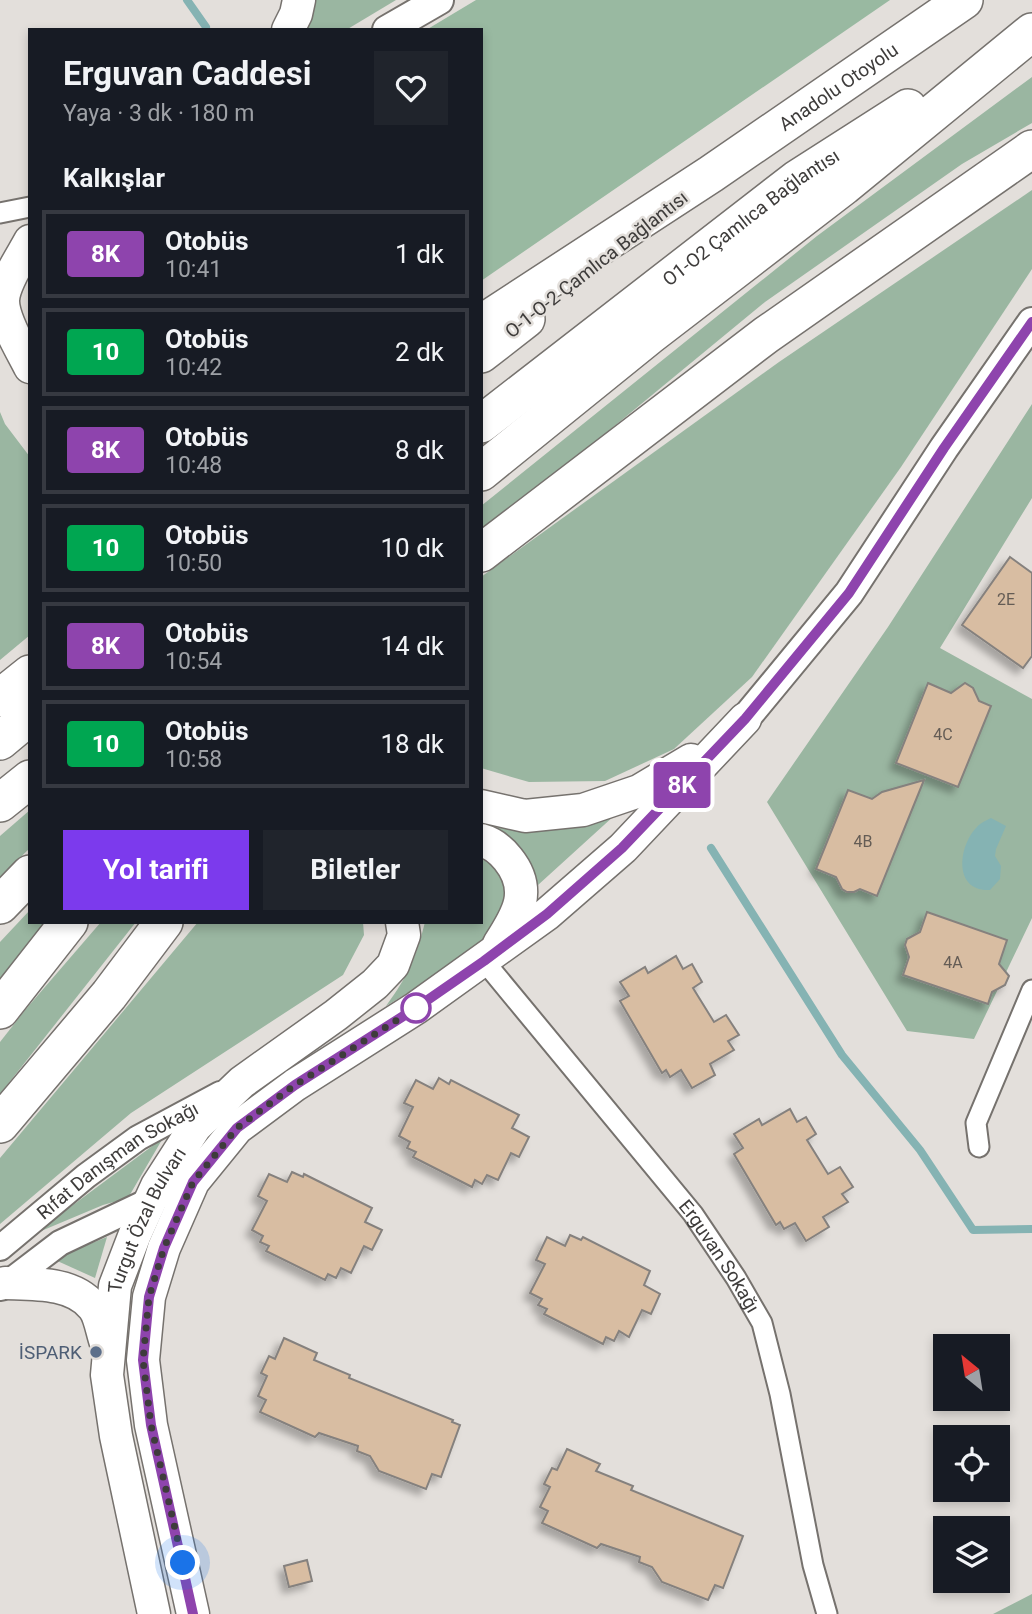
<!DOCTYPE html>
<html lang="tr">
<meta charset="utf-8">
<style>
:root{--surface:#171b24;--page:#20242c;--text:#f1f3f6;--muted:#9ea1a6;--line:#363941;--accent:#7c3aed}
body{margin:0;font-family:Roboto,sans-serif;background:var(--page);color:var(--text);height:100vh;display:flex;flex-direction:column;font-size:26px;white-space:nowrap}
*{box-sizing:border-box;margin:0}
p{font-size:23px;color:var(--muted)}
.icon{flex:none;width:38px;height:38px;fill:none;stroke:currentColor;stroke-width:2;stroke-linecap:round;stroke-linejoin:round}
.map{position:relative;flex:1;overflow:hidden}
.sheet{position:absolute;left:28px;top:28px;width:455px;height:896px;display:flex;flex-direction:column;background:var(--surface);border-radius:0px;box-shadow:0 4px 10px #0003}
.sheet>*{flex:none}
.badge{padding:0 14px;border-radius:5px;font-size:24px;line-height:46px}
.needle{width:46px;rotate:330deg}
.tools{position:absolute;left:933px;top:1334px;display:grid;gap:14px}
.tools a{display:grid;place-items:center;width:77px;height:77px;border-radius:0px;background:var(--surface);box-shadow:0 4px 10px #0003;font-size:35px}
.you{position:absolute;width:35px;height:35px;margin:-18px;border:5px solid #fff;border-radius:50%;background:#1a73e8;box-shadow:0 0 0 10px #1a73e833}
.map>.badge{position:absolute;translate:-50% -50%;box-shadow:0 0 0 4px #fff}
h2{padding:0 35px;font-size:26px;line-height:63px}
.round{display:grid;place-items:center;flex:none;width:74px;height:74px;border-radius:0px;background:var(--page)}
.headline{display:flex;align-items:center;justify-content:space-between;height:119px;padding:0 35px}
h1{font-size:33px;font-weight:700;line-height:52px}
.action{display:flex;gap:14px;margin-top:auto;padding:14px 35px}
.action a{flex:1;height:80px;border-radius:0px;background:var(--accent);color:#fff;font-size:28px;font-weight:700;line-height:80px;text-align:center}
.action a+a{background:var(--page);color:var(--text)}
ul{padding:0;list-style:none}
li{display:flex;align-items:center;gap:21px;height:88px;margin:0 14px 10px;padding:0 21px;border:4px solid var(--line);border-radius:0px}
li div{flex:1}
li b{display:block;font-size:26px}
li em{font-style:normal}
li .badge{min-width:77px;font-weight:700;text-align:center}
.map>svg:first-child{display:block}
</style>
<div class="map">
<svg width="1032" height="1614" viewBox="0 0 1032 1614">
<defs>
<filter id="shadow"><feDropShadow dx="-6" dy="6" stdDeviation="3.5" flood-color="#0004"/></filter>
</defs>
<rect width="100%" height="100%" fill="#e3dfdb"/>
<!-- green -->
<g fill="#9ab6a1">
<path d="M313 0H396L346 30H303Z"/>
<path d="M1032 77V123L962 164 765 302 481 536V506L817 236Z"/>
<path d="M1032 190V269L901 467 752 677 674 749 605 781 529 782 481 768V577L779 362Z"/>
<path d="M1032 404V498L940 648 1032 699V918L974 1039 907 1031 767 802 888 627Z"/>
<path d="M0 412 5 424 30 457V635L0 660Z"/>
<path d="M626 805 538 885C524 850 513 844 481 825 530 835 580 819 626 805Z"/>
<path d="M30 810V848L0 877V836Z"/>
<path d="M481 859 497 866 510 885V902L479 950 386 1006C408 976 416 958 425 922H481Z"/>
<path d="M30 910V922H52L0 985V942Z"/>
<path d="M101 922H136L0 1094V1042L26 1009Z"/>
<path d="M198 922H363L364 935 343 975 131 1113 0 1224V1158Z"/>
<path d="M163 1138 128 1198 103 1205 34 1234Z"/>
<path d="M107 1237 95 1278 53 1259 102 1239Z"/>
<path d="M1032 1594V1614H993Z"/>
</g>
<!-- forest -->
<path fill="#99b9a1" d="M476 0H890L481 281V30H426Z"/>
<!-- water -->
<path fill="#85b3b3" d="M991 818 1006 826 996 849 995 856 1001 866 1000 879 990 890C953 892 958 846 977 827 980 823 987 820 991 818Z"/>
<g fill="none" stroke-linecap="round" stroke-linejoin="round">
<!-- stream -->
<g stroke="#85b3b3" stroke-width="8">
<path d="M187 0 206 27"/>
<path d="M711 848 842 1055 920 1150 973 1230 1032 1229"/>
</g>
</g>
<!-- building -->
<g fill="#d8bda2" stroke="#85817e" stroke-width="2" filter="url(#shadow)">
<path d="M1010 557 1032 573V656L1023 668 962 625Z"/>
<path d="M928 683 951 693 965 683 973 688 979 701 991 706 958 787 896 763Z"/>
<path d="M924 780 877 896 860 889 854 892H847L842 889 836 877 816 869 848 790 872 799 882 792Z"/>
<path d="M927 912 1007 940 999 964 1009 976 1005 985 992 992 988 1004 903 975 909 957 905 945 907 939 920 932Z"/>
<path d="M676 956 683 969 692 964 702 982 693 988 714 1022 726 1015 739 1035 728 1041 734 1050 710 1064 715 1075 692 1088 681 1070 670 1077 666 1070 662 1073 620 1001 629 996 620 982 645 967 648 973Z"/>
<path d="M439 1078 449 1084 451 1080 519 1115 512 1128 529 1137 519 1157 511 1153 498 1180 487 1175 482 1184 475 1180 472 1187 413 1157 416 1152 407 1148 410 1142 399 1136 413 1107 404 1103 416 1080 433 1089Z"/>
<path d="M790 1109 797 1122 806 1117 816 1134 807 1140 828 1174 840 1167 853 1187 842 1194 848 1202 823 1217 829 1227 806 1241 795 1223 784 1229 780 1222 776 1225 734 1154 743 1148 734 1134 759 1119 762 1125Z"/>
<path d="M292 1172 303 1177 304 1174 372 1208 365 1222 382 1230 372 1250 364 1246 351 1273 341 1268 336 1278 328 1274 325 1280 266 1251 269 1246 260 1242 263 1236 252 1230 267 1201 258 1196 269 1174 287 1182Z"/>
<path d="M570 1235 581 1240 583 1237 650 1271 644 1285 660 1294 651 1314 642 1310 629 1337 619 1331 614 1341 606 1337 603 1344 544 1314 547 1309 538 1305 542 1299 530 1293 545 1264 536 1260 547 1237 565 1246Z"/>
<path d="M284 1338 317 1353 314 1360 350 1375 349 1378 453 1420 452 1422 460 1425 441 1477 432 1474 426 1489 379 1471 370 1456 357 1451 358 1446 319 1433 315 1437 260 1412 266 1400 258 1396 267 1376 261 1373 269 1356 275 1359Z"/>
<path d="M567 1449 600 1464 596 1471 633 1486 631 1490 743 1536 723 1588 715 1585 708 1600 662 1582 652 1567 639 1562 640 1557 601 1544 597 1548 542 1523 548 1511 540 1507 550 1487 544 1484 552 1468 557 1470Z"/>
<path d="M307 1560 312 1581 289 1587 284 1566Z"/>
</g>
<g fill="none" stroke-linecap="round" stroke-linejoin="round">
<!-- minor casing -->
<g stroke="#76726e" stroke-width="23">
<g id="minor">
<path d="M0 213 30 207"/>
<path id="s1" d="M484 961 693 1214 736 1278 762 1323 780 1394 813 1565 827 1614"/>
<path d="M979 1147 976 1123 1032 990"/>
</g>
</g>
<!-- tertiary casing -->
<g stroke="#76726e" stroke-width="28">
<g id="tertiary">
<path id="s2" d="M0 1248 86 1176 138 1138 220 1094"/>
<path d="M1 1288 60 1243 159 1196"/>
</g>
</g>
<!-- secondary casing -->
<g stroke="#76726e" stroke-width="32">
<g id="secondary">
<path d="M387 30 439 0"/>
<path d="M745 719 849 593 944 448 1032 322"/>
</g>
</g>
<!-- primary casing -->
<g stroke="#76726e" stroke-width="35">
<g id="primary">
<path d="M288 30 296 14 299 0"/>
<path d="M30 241C22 256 3 284 3 301 3 320 21 349 30 367"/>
<path d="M481 806 525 816 583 810 639 791 691 760"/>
<path d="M481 840C492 843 501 850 508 859 533 890 518 915 499 944"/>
<path d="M5 1283C34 1284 73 1282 93 1307 100 1315 102 1332 106 1343"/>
<path id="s3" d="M154 1614 116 1436 107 1375 115 1286 135 1234 157 1186 195 1127 242 1082 336 1015 375 984 393 965 404 935 402 922"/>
<path d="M193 1614 151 1425 143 1360 149 1297 164 1248 193 1182 237 1128 295 1085 416 1008 547 914 623 848 745 719"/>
</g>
</g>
<!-- motorway casing -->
<g stroke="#76726e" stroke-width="40">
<g id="motorway">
<path id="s4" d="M481 324 711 174 964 0"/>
<path d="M481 354 526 319"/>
<path id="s5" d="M481 424 797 179 908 108"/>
<path d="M481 472 649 336 844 186 1032 32"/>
<path d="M481 553 766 335 1032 149"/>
<path d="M0 698 30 674"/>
<path d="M0 741 30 716"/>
<path d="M0 803 30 779"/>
<path d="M0 905 30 874"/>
<path d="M0 1010 69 922"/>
<path d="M0 1124 109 995 164 922"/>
</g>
</g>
<!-- minor -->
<use href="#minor" stroke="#fff" stroke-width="19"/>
<!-- tertiary -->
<use href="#tertiary" stroke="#fff" stroke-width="24"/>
<!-- secondary -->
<use href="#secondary" stroke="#fff" stroke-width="28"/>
<!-- primary -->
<use href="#primary" stroke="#fff" stroke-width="32"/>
<!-- motorway -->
<use href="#motorway" stroke="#fff" stroke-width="37"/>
</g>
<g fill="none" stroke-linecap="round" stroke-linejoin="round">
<!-- line casing -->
<g stroke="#fff" stroke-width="16">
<path id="line" d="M193 1614 151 1425 143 1360 149 1297 164 1248 193 1182 237 1128 295 1085 416 1008 484 961 547 914 622 848 745 719 849 593 944 448 1032 322"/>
</g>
<!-- line -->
<use href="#line" stroke="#8e44ad" stroke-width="10"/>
<!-- walk -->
<path stroke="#3e3c3b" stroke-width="7" stroke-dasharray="0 12.6" d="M183 1563 151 1425 143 1360 149 1297 164 1248 193 1182 237 1128 295 1085 416 1008"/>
</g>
<!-- markers -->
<circle fill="#fff" stroke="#8e44ad" stroke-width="3.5" cx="416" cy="1008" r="14"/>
<circle fill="#5c6f8a" stroke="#e3dfdb" stroke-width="2.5" cx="96" cy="1352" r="7"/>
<g text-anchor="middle" stroke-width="5" stroke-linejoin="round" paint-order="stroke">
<!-- number labels -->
<g font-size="16" fill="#645c55">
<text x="1006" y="605">2E</text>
<text x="943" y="740">4C</text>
<text x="863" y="847">4B</text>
<text x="953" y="968">4A</text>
</g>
<!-- street labels -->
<g font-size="19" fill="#3e3c3b" stroke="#e3dfdb">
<text dy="7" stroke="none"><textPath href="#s4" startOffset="429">Anadolu Otoyolu</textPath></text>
<text dy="7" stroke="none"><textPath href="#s5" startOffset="340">O1-O2 Çamlıca Bağlantısı</textPath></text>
<text transform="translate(596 264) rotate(-38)" y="7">O-1-O-2 Çamlıca Bağlantısı</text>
<text dy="7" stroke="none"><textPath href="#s2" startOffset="147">Rıfat Danışman Sokağı</textPath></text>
<text dy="7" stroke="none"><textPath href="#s3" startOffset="406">Turgut Özal Bulvarı</textPath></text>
<text dy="7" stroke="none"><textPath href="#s1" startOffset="378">Erguvan Sokağı</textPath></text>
</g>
<!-- service labels -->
<g font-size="19" fill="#4e5e75" stroke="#e3dfdb" text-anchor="end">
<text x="82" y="1359">İSPARK</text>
</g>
</g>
</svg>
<div class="tools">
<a><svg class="needle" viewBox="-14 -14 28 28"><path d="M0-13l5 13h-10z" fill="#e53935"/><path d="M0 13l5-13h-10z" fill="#9ea1a6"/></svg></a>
<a><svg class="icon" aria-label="locate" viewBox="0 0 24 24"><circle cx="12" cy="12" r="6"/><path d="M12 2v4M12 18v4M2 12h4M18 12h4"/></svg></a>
<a><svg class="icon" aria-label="layers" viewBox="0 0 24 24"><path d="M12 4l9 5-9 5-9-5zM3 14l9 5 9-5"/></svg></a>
</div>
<div class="you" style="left:183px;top:1563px"></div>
<b class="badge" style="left:682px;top:785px;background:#8e44ad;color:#fff">8K</b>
<section class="sheet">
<div class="headline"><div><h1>Erguvan Caddesi</h1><p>Yaya · 3 dk · 180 m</p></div><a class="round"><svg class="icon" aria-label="heart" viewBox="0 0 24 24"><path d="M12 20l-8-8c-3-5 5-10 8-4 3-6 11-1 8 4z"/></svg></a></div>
<h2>Kalkışlar</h2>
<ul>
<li><span class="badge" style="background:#8e44ad;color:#fff">8K</span><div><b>Otobüs</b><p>10:41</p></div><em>1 dk</em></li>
<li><span class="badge" style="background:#00a651;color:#fff">10</span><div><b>Otobüs</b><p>10:42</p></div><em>2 dk</em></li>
<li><span class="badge" style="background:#8e44ad;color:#fff">8K</span><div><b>Otobüs</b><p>10:48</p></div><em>8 dk</em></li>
<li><span class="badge" style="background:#00a651;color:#fff">10</span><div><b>Otobüs</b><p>10:50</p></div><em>10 dk</em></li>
<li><span class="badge" style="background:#8e44ad;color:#fff">8K</span><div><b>Otobüs</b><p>10:54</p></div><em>14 dk</em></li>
<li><span class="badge" style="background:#00a651;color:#fff">10</span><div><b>Otobüs</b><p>10:58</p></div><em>18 dk</em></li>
</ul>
<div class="action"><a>Yol tarifi</a><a>Biletler</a></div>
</section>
</div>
